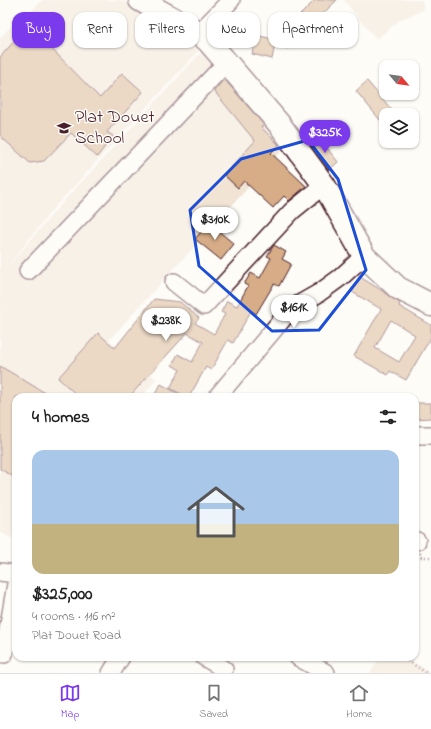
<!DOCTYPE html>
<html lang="en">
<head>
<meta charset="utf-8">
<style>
  body { margin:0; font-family:"Indie Flower",sans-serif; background:#f2f2f2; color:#222; height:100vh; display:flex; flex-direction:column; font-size:15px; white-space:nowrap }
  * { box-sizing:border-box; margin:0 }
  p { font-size:13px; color:#767676 }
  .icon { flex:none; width:22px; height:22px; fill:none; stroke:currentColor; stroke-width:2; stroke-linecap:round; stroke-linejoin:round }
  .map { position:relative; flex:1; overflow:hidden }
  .sheet { position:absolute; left:12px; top:393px; width:407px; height:268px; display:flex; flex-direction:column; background:#fff; border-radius:12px; box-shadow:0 1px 3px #0004 }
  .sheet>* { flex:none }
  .top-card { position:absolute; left:12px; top:12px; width:407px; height:36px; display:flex; gap:8px }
  .needle { width:26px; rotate:119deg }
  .fabs { position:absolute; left:379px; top:60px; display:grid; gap:8px }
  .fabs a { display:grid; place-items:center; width:40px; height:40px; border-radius:8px; background:#fff; box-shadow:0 1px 3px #0004; font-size:20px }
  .price { position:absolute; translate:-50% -34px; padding:0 9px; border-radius:14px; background:#fff; color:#222; font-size:13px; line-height:26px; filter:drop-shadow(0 1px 2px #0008) }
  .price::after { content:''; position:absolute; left:50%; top:24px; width:12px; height:9px; margin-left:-6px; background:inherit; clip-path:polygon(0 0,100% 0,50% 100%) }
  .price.on { background:#7c3aed; color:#fff }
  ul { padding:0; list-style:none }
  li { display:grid; align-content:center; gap:8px; height:212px; padding:0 20px }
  li span { display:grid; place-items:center; height:124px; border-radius:12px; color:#555 }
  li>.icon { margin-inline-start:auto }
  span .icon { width:72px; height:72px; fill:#fffc; stroke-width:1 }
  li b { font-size:17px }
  h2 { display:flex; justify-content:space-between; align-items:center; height:48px; padding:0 20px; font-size:17px }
  .chip { padding:0 14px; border-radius:12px; background:#fff; box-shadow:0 1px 3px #0004; font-size:14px; line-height:36px }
  .chip.on { background:#7c3aed; color:#fff }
  .tabs { display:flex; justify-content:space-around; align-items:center; height:56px; border-top:1px solid #e0e0e0; background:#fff; font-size:11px; color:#767676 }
  .tabs a { display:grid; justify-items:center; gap:2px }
  .tabs .on { color:#7c3aed }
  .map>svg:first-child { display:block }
</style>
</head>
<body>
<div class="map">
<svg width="431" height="673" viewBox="0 0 431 673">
  <rect width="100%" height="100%" fill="#fdfcf7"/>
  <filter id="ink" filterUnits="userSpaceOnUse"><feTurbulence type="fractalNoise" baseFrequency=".025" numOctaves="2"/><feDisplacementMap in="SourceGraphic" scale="8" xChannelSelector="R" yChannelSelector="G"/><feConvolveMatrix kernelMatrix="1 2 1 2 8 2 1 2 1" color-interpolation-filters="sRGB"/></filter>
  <g filter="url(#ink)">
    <path fill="#f1e4d5" d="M42 0H121L203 46 52 210 6 269 61 204 205 48 286 146 109 340 156 379 142 397H16V530L11 538 0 532V38L26 11 31 12Z
      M344 0H422L424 10 401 19 377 39 358 18Z
      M380 657H406L431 673H370Z"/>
    <path fill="#d6ad87" stroke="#4a1f2b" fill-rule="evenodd" d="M315 0H337L287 49 277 38Z
      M256 35 276 40 272 59 252 54Z
      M18 37 29 45 44 41 100 98 122 73 143 92 107 132 113 136 97 157 71 133 44 161 30 163 0 136V57Z
      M224 79 264 125 261 127 279 145 271 153 306 186 289 201 284 196 273 208 244 181 238 188 224 175 255 141 214 91Z
      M367 81 392 110 380 120 356 91Z
      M320 139 338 162 329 170 311 146Z
      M209 223 234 244 221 260 195 239Z
      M274 245 286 252 282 259 291 264 279 286 274 284 256 314 251 311 233 343 228 340 211 370 206 367 189 397H187L170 388 180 370 172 365 178 354 192 362 203 342 187 333 129 397H79L58 378 98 333 115 348 154 299 180 302 199 318 195 323 214 334 225 314 221 312 227 301 237 306 248 286 244 284 251 273 260 278 271 258 267 256Z
      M360 277 381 290 390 297 400 303 399 306 431 325V337L406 380 390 371 388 375 354 356 381 309 352 292ZM391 320 415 335 399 362 375 348Z
      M0 366 52 397H16V478L0 469Z
      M161 384 184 397H153Z
      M415 403H431V418L415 419Z"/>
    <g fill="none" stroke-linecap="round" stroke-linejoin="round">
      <defs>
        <path id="minor" d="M199 33 231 0
          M28 271 226 63
          M174 282 204 306 292 211 324 185
          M217 397 291 309 319 293 341 277 364 256
          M415 435H431
          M415 541H417
          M0 572 16 574
          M4 654 16 584
          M204 657 224 669
          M298 657 326 673
          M111 673 121 657"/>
        <path id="major" d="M140 0 199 33 209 42 280 125 324 185 364 256 398 288 431 305"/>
      </defs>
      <use href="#minor" stroke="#4a1f2b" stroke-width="20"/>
      <use href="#major" stroke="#4a1f2b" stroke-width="25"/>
      <path stroke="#4a1f2b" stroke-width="2.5" stroke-dasharray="1 3" stroke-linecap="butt" d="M420 553 421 557H431
        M401 657 427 673"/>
      <use href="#minor" stroke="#fdfcf7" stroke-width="17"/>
      <use href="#major" stroke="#fdfcf7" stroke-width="22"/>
    </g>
  </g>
  <path d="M0 0H431V673H0ZM308 140 338 179 366 270 319 330 272 331 199 266 190 210 241 159Z" fill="#fdfcf7" fill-opacity=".55" fill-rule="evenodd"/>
  <path fill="none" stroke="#1d4ed8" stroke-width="3" stroke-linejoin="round" d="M308 140 338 179 366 270 319 330 272 331 199 266 190 210 241 159Z"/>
  <defs>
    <symbol id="school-bare" viewBox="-9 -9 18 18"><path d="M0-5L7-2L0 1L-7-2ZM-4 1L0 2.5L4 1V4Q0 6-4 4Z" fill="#4a1f2b" stroke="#fdfcf7" stroke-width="2.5" paint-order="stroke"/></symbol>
  </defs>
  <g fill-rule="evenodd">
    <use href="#school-bare" x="54" y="118" width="20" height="20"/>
  </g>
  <g text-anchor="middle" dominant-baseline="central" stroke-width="3" stroke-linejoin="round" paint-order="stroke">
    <g font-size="18" fill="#4a1f2b" stroke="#fdfcf7" text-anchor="start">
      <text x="75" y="118">Plat Douet<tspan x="75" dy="21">School</tspan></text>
    </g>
  </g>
</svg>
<div class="fabs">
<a><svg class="needle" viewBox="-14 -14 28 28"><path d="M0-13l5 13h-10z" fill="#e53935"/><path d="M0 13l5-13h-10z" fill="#767676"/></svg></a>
<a><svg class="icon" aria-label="layers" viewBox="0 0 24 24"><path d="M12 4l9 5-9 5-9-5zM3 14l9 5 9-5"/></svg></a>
</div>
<b class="price on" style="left:325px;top:154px">$325K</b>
<b class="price" style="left:215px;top:241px">$310K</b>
<b class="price" style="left:294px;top:329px">$161K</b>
<b class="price" style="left:166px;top:342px">$238K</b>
<div class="top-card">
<a class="chip on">Buy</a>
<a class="chip">Rent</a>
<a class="chip">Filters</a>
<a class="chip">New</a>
<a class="chip">Apartment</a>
</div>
<section class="sheet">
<h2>4 homes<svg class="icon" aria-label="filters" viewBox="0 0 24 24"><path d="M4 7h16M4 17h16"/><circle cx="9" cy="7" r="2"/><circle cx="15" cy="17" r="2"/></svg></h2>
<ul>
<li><span style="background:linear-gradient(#a9c7e8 60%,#c2b280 0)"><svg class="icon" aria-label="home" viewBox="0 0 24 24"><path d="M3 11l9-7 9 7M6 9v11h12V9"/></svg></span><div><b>$325,000</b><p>4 rooms · 116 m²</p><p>Plat Douet Road</p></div></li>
</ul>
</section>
</div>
<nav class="tabs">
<a class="on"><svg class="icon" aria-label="map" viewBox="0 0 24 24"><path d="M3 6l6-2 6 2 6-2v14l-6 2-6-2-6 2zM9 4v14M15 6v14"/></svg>Map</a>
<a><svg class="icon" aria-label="saved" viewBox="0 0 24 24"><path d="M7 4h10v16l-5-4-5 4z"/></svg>Saved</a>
<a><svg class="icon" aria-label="home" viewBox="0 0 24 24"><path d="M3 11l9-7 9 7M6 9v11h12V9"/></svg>Home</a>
</nav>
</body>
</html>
